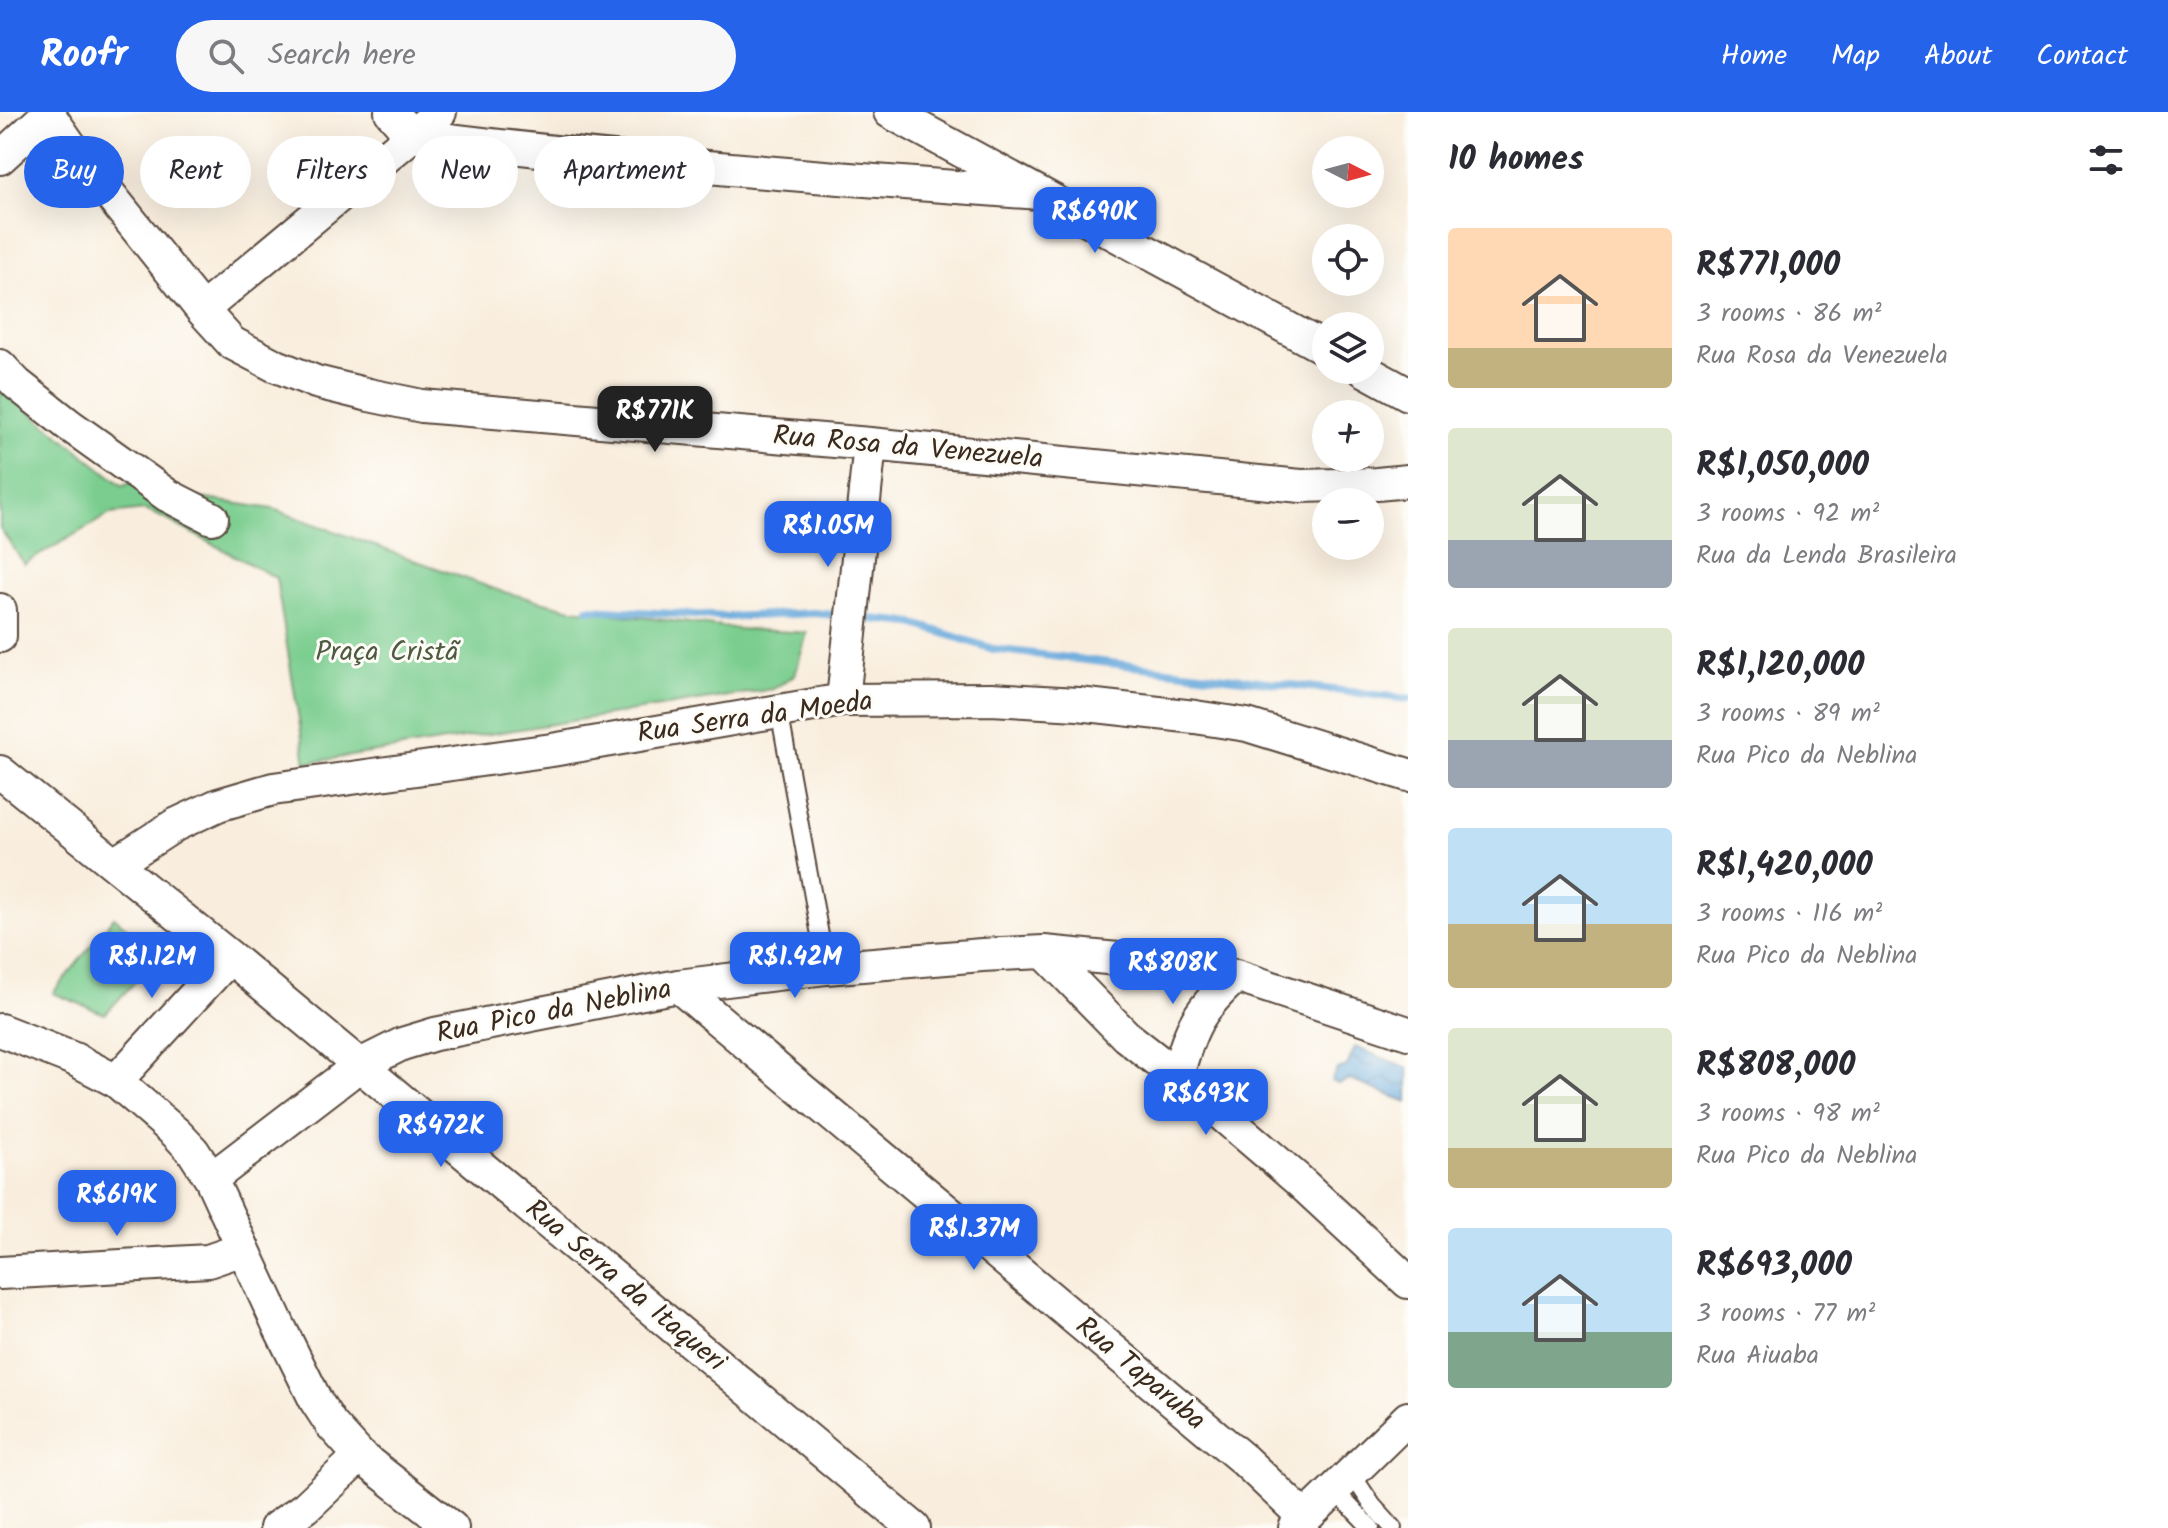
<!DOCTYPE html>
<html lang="en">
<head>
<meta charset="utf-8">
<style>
  body { margin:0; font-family:Kalam,sans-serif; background:#f7f7f7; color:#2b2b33; height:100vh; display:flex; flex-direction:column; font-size:30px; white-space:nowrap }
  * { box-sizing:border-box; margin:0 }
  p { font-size:26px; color:#7c7c81 }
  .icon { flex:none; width:44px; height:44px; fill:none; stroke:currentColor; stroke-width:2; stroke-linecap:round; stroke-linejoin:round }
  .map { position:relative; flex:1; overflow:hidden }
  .drawer { display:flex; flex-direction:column; background:#fff; width:760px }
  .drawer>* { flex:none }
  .guide { position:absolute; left:24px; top:24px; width:760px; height:72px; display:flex; gap:16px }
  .needle { width:52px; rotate:96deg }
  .tools { position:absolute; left:1312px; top:24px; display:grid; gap:16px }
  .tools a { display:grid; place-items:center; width:72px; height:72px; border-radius:50%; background:#fff; box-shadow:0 8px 32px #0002; font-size:40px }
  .price { position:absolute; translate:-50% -68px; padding:0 18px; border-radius:16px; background:#2563eb; color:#fff; font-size:26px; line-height:52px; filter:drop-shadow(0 2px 4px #0008) }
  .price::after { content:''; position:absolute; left:50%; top:48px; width:24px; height:18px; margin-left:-12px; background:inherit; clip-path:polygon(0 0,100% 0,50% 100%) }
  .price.active { background:#222; color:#fff }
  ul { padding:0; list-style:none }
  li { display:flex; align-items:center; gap:24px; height:200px; padding:0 40px }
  li span { display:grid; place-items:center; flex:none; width:224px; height:160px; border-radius:8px; color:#555 }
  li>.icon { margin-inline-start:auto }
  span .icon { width:96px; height:96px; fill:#fffc; stroke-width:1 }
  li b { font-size:34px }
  h2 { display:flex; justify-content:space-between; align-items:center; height:96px; padding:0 40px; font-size:34px }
  .pill { padding:0 28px; border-radius:36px; background:#fff; box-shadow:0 8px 32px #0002; font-size:28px; line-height:72px }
  .pill.active { background:#2563eb; color:#fff }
  header { display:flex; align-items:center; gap:48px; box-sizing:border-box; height:112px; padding:0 40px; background:#2563eb; color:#fff }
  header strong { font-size:38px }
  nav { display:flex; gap:44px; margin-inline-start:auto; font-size:28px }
  .search { width:560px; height:72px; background:#f7f7f7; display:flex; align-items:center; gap:20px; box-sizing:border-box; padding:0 28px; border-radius:44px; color:#7c7c81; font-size:30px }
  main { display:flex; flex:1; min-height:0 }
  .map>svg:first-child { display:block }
</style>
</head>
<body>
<header>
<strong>Roofr</strong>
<div class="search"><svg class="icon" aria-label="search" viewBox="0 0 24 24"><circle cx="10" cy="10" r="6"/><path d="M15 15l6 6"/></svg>Search here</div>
<nav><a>Home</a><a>Map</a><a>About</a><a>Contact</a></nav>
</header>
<main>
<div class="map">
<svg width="1408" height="1416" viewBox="0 0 1408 1416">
  <defs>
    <pattern id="water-waves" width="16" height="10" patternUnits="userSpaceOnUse" patternTransform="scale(2)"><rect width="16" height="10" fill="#67a9db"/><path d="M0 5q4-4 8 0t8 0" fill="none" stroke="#568ab1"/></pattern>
  </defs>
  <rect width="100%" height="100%" fill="#fdfcf7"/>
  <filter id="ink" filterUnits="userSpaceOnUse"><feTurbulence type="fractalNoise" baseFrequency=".0125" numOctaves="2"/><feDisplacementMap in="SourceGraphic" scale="16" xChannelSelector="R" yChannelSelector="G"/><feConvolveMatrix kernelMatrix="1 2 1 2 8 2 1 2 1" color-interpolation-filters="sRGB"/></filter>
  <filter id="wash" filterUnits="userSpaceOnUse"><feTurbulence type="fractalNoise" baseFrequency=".006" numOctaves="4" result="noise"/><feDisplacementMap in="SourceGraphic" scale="32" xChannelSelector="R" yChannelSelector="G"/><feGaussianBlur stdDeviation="1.8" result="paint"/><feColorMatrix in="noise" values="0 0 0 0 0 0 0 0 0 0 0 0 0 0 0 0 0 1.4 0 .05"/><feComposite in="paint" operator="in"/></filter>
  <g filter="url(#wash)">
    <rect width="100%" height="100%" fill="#f9eede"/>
    <path fill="#7acd8f" stroke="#5a7c56" stroke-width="2" d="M0 267 34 303 123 374 135 369 193 385 273 397 500 479 572 497 740 517 807 521 795 563 773 577 306 651 276 466 168 408 145 398 110 402 24 452 0 416Z
      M114 805 160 843 105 902 53 881Z"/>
    <path fill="url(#water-waves)" stroke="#516a7c" stroke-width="2" d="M1355 935 1408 956V990L1350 968 1338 972 1331 969 1337 957 1347 954Z"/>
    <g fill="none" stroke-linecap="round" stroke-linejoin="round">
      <path stroke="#67a9db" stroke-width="8" d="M588 497 727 505 814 501 846 504
        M860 506 912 511 993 537 1408 587"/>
    </g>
  </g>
  <g filter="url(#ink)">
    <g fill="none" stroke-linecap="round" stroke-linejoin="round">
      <defs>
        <path id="lane" d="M779 598 826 856
          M1351 1361 1373 1394 1393 1416
          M1334 1378 1371 1416"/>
        <path id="street" d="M47 0 70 33 202 198 232 231 274 253 316 270 369 283 422 294 870 332 1301 374 1377 372 1408 369
          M391 0 411 23C620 50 829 66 1039 81
          M890 0 1326 237
          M0 46 48 2
          M202 198 440 0
          M0 254 17 272 69 313 167 383 212 406
          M1364 258 1408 282
          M0 498V524
          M843 588 870 332
          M0 660 230 845 914 1416
          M115 752 175 713 218 693 273 677 552 638 843 588 991 587 1078 592 1195 605 1247 613 1408 663
          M1044 840 1126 924 1177 964 1297 1067 1408 1170
          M678 874 1244 1348 1305 1406
          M0 918 74 947 116 969 176 1021 193 1039 211 1067 279 1214 316 1289 331 1312 360 1344 452 1416
          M1177 964C1190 916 1198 898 1236 864
          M116 969 230 845
          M211 1067 360 953 402 932 435 922 678 874 826 856 982 843 1044 840 1160 851 1236 864 1408 921
          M0 1161 208 1149 243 1137
          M276 1416 306 1395 360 1344
          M1295 1416 1408 1306"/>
      </defs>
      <use href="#lane" stroke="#58473b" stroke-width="20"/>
      <use href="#street" stroke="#58473b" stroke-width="36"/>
      <use href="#lane" stroke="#fff" stroke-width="16"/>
      <use href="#street" stroke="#fff" stroke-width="32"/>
    </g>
  </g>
  <g text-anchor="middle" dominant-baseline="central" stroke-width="6" stroke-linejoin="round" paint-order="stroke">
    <g font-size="28" fill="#3b2a1e" stroke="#fdfcf7">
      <text transform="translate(908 336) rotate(5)">Rua Rosa da Venezuela</text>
      <text transform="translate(755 606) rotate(-8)">Rua Serra da Moeda</text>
      <text transform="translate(554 900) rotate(-11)">Rua Pico da Neblina</text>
      <text transform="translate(625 1174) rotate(40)">Rua Serra da Itaqueri</text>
      <text transform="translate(1140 1262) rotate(40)">Rua Taparuba</text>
    </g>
    <g font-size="28" fill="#4e5b40" stroke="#fdfcf7">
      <text x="387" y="540">Praça Cristã</text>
    </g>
  </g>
</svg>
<div class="tools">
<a><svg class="needle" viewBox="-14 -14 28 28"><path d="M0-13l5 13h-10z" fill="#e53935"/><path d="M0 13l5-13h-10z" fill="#7c7c81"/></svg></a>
<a><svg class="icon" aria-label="locate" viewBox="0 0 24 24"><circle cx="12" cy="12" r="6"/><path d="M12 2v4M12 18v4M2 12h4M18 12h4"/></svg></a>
<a><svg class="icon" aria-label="layers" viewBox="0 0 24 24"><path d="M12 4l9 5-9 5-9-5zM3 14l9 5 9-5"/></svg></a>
<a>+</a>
<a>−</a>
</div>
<b class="price" style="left:1095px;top:143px">R$690K</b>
<b class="price active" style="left:655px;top:342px">R$771K</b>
<b class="price" style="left:828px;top:457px">R$1.05M</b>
<b class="price" style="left:152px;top:888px">R$1.12M</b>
<b class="price" style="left:795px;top:888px">R$1.42M</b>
<b class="price" style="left:1173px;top:894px">R$808K</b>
<b class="price" style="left:1206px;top:1025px">R$693K</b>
<b class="price" style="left:441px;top:1057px">R$472K</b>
<b class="price" style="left:117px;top:1126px">R$619K</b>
<b class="price" style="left:974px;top:1160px">R$1.37M</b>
<div class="guide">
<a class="pill active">Buy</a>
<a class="pill">Rent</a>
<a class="pill">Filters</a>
<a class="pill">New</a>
<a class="pill">Apartment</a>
</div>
</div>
<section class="drawer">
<h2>10 homes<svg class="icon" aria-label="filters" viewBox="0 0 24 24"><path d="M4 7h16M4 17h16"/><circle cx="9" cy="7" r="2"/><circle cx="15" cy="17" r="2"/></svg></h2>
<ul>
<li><span style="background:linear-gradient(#ffd9b3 75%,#c2b280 0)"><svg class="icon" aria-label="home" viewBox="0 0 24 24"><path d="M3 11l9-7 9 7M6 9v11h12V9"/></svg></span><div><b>R$771,000</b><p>3 rooms · 86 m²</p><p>Rua Rosa da Venezuela</p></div></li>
<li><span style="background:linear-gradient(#dfe7d0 70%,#9aa5b1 0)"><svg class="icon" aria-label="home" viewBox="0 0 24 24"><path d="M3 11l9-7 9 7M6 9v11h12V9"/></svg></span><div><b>R$1,050,000</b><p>3 rooms · 92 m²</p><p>Rua da Lenda Brasileira</p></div></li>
<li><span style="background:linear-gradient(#dfe7d0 70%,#9aa5b1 0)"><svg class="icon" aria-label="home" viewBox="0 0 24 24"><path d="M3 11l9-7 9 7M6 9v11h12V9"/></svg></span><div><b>R$1,120,000</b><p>3 rooms · 89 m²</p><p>Rua Pico da Neblina</p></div></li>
<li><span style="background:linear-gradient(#bfe0f5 60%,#c2b280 0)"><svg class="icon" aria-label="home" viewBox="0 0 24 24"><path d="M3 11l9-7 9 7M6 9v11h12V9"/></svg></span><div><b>R$1,420,000</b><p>3 rooms · 116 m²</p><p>Rua Pico da Neblina</p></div></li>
<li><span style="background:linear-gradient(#dfe7d0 75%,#c2b280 0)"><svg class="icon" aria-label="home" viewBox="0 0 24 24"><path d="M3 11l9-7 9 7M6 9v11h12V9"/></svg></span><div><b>R$808,000</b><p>3 rooms · 98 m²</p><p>Rua Pico da Neblina</p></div></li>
<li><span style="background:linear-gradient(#bfe0f5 65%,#7fa58c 0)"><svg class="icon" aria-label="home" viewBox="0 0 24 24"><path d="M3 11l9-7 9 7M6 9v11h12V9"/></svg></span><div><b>R$693,000</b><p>3 rooms · 77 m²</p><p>Rua Aiuaba</p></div></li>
</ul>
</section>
</main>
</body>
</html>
